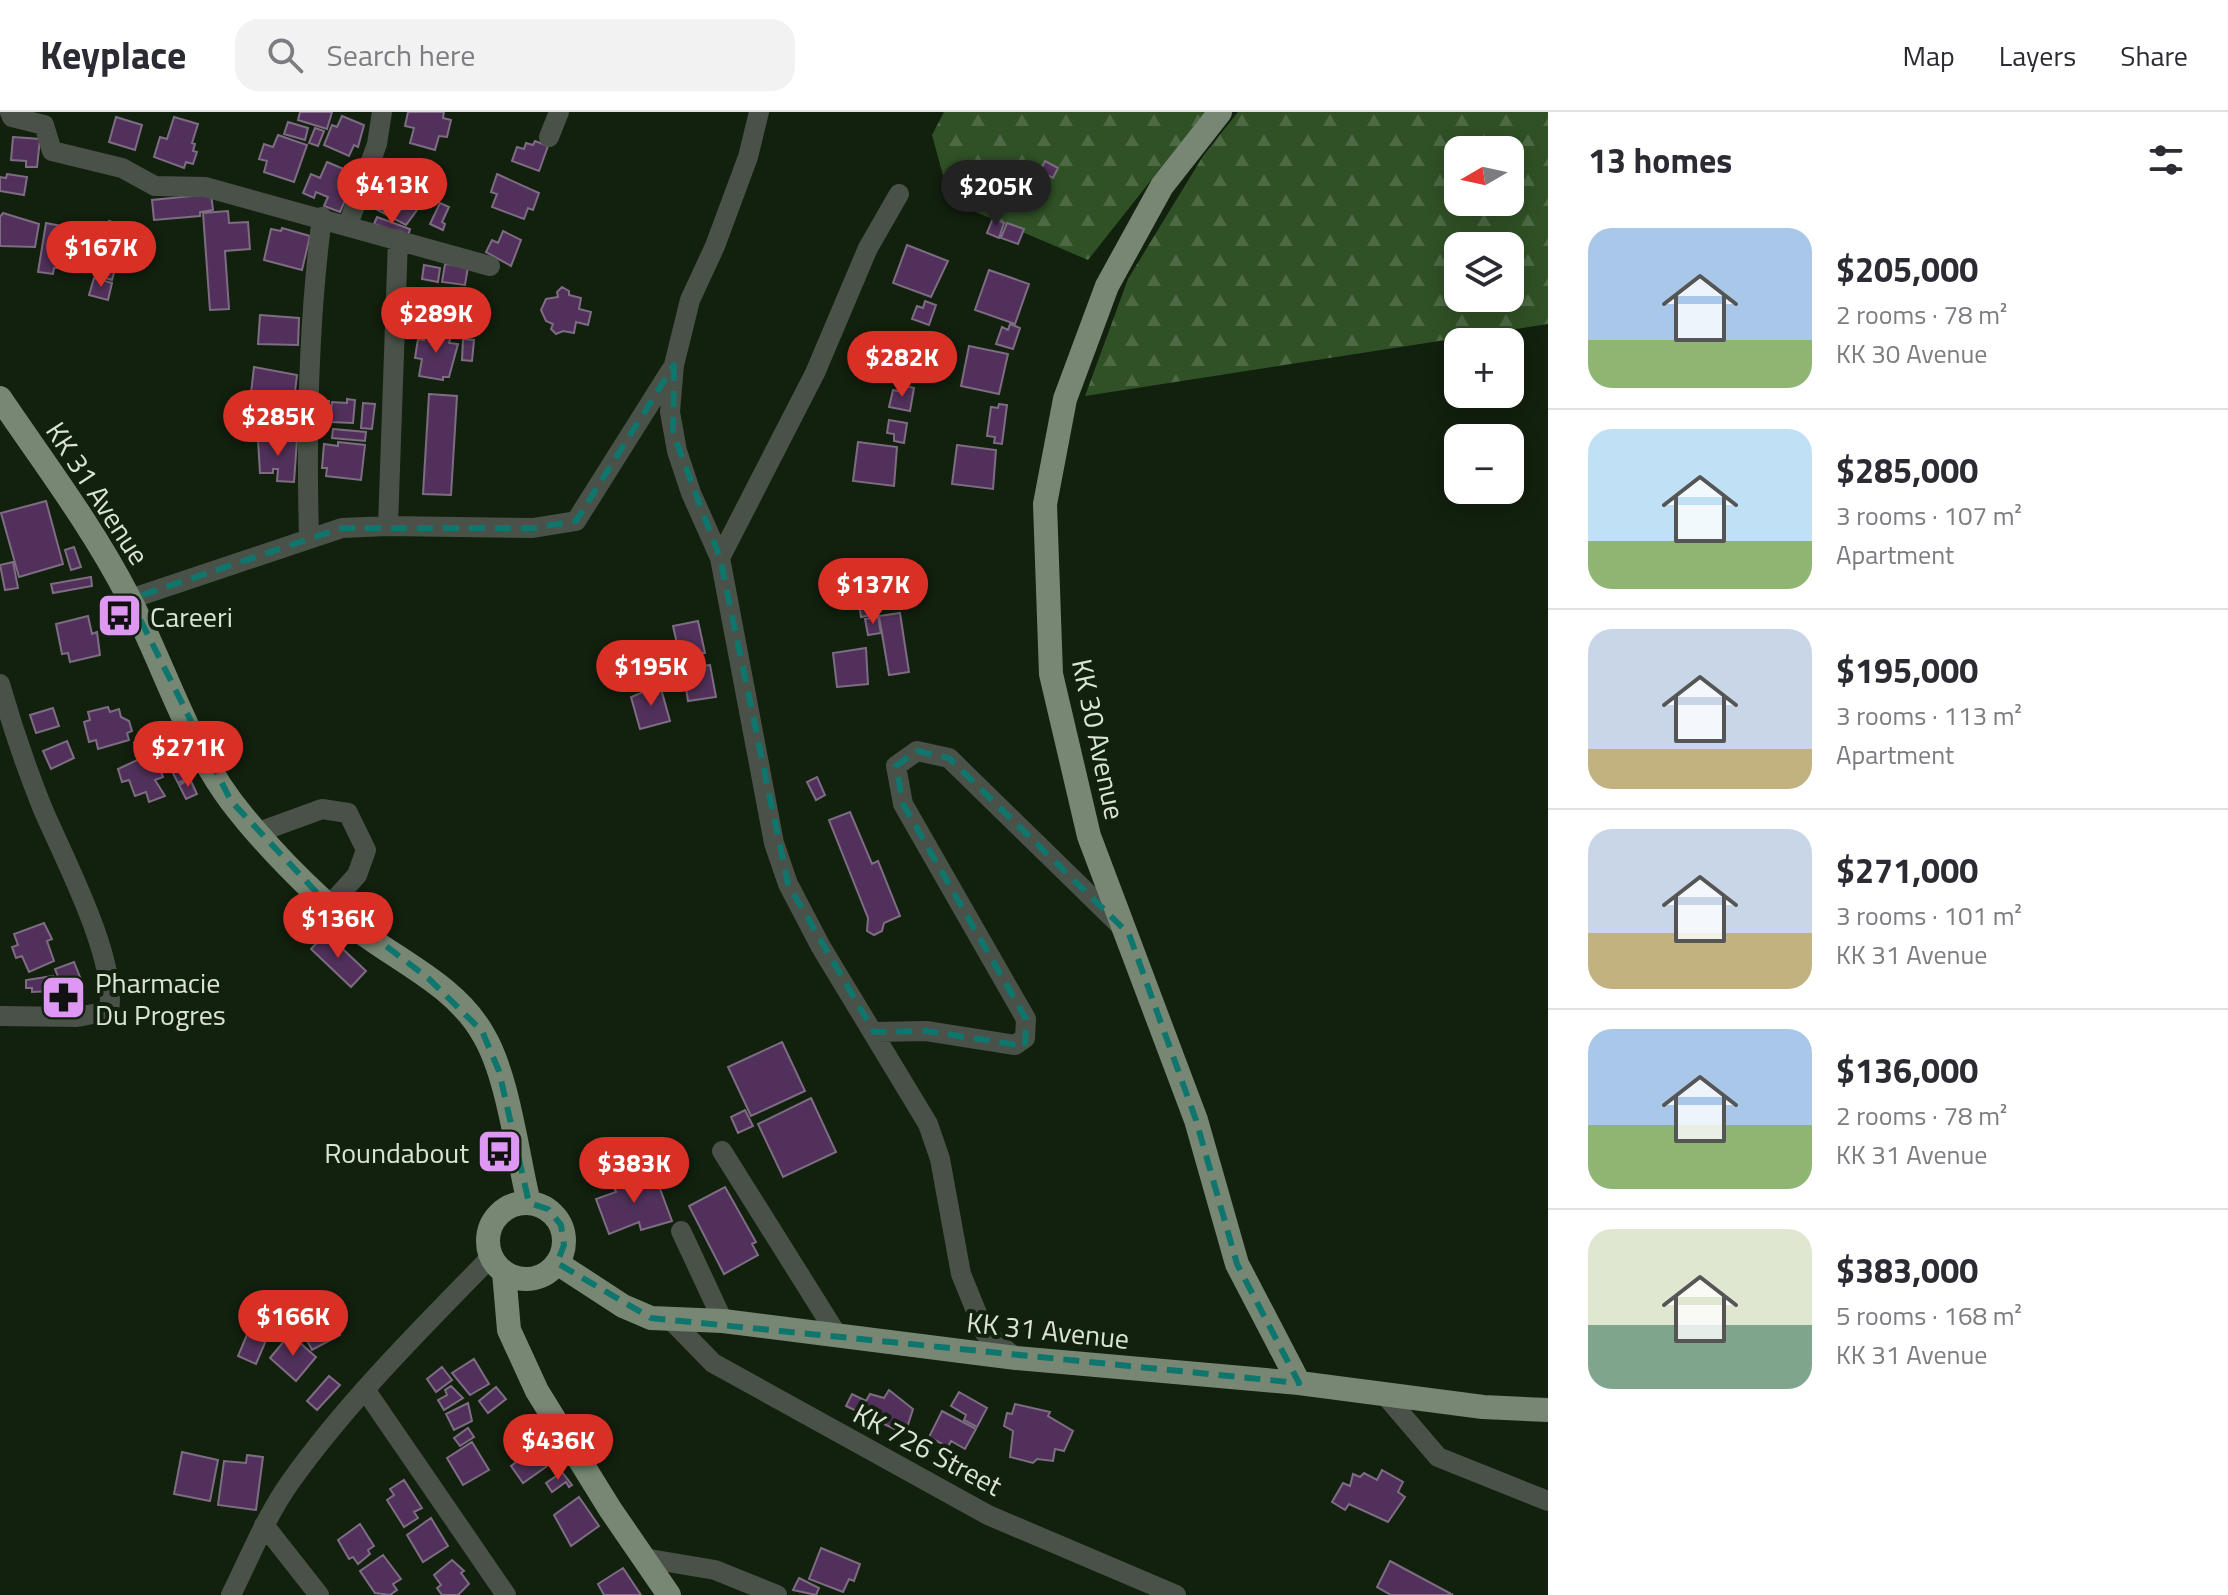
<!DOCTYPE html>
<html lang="en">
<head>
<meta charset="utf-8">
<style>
  body { margin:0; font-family:"Titillium Web",sans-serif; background:#f2f2f3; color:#2b2b33; height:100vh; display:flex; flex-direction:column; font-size:30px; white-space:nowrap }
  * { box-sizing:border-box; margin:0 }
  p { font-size:26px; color:#7c7c81 }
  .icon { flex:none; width:44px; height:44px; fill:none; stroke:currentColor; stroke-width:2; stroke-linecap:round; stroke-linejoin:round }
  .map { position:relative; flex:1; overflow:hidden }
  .panel { display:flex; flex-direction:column; background:#fff; width:680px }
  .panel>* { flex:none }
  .needle { width:52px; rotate:261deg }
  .controls { position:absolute; left:1444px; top:24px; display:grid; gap:16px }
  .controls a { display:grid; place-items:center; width:80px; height:80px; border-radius:16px; background:#fff; box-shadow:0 4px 20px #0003; font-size:40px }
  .price { position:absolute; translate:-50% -68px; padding:0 18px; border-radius:28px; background:#d93025; color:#fff; font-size:26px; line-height:52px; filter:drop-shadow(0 2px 4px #0008) }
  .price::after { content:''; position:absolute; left:50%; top:48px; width:24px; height:18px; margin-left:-12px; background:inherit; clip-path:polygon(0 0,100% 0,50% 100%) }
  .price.selected { background:#222; color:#fff }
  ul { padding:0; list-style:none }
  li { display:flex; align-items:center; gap:24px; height:200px; padding:0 40px }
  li+li { border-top:2px solid #e1e1e2 }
  li span { display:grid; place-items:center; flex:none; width:224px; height:160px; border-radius:24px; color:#555 }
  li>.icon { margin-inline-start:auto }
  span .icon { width:96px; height:96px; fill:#fffc; stroke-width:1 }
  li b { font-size:34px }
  h2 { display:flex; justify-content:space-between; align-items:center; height:96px; padding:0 40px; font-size:34px }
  header { display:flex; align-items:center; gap:48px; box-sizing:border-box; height:112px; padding:0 40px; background:#fff; border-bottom:2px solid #e1e1e2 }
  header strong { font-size:38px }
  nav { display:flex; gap:44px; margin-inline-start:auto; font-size:28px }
  .search { width:560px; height:72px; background:#f2f2f3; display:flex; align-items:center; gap:20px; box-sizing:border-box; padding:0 28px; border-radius:24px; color:#7c7c81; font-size:30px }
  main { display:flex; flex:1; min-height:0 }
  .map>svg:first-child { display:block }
</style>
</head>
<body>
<header>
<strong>Keyplace</strong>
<div class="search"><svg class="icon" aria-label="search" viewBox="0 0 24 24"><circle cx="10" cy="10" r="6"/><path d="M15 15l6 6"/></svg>Search here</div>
<nav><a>Map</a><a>Layers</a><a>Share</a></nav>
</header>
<main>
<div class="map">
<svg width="1548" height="1483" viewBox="0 0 1548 1483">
  <defs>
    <pattern id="forest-firs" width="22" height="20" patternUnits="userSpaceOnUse" patternTransform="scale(2)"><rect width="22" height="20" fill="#305126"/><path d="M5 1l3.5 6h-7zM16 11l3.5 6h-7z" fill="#4d6a45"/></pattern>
  </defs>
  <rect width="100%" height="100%" fill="#12200e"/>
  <path fill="url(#forest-firs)" fill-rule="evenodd" d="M944 0H1205L1088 148 950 89 932 23Z
    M1238 0H1548V212L1085 284 1128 167 1203 44ZM1458 38H1510V90H1458ZM1458 134H1510V186H1458Z"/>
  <path fill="#51315b" stroke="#7d6c82" stroke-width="2" d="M300 0H332L327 17 298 8Z
    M408 0H444L443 6 451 8 447 25 439 24 435 38 410 31 414 16 405 14Z
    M342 4 364 13 358 35 354 33 349 44 324 33 332 13 337 15Z
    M116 5 142 13 135 38 109 30Z
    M174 5 198 12 192 31 195 32 193 39 197 40 193 52 186 50 184 56 154 45 160 25 167 27Z
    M288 10 308 16 305 28 284 22Z
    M315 16 324 19 318 34 309 31Z
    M278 23 307 33 294 70 264 60 267 49 259 47 264 32 273 35Z
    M13 25 40 27 37 55H26V49L11 48Z
    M535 29 548 34 539 59 512 49 517 35 524 37 526 31 533 33Z
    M1045 49 1058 56 1053 66 1040 59Z
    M327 50 351 60 342 82 347 84 340 100 324 94 328 85 316 80 314 86 303 81 311 62 320 66Z
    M7 62 27 65 24 83 0 79V65L6 66Z
    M399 62 419 71 415 79 395 70Z
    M497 62 539 81 533 98 528 96 524 107 492 95 497 82 491 80Z
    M383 67 419 88 414 97 417 98 406 113 374 96 379 88 373 85Z
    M211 82 213 98 200 100V104L154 108 152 88Z
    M440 91 449 95 442 110 445 112 443 118 430 112Z
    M228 99 229 111 248 110 250 137 225 139 229 197 210 198 203 101Z
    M3 101 39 112 35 135 0 134V105Z
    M377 105 410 117 408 124 374 112Z
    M993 106 1004 111 999 126 987 121Z
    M109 109 127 114 112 168 94 163Z
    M46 111 67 115 60 156H54L53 162 38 160Z
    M1007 111 1024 117 1018 132 1001 126Z
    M282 116 310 124 302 158 264 148 271 117 281 119Z
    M503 119 521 128 511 154 486 140 492 128 498 131Z
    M907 133 948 149 931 185 893 171Z
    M445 152 468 155 465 173 442 170Z
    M424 153 440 156 438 170 422 167Z
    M989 158 1029 172 1015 212 975 198Z
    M94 166 112 171 108 188 89 183Z
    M562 175 569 179V183L581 186 579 197 591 200 588 213 576 210 574 221 563 219 556 222 551 217 553 212 546 209 541 198 546 187 558 185 557 180Z
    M925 189 936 193 929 213 912 207 917 194 923 196Z
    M260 203 299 206 298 233 258 232Z
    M1010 212 1020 216 1013 237 996 232 1002 215 1008 218Z
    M425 219 451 224 449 231 458 232 449 265H443V268L419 264 422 247 415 246 418 227 424 228Z
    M879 220 918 228 908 268 871 260Z
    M463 227 474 228 472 249 462 248Z
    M969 234 1008 242 999 282 961 274Z
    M254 255 297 263 293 296H265V291L250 290Z
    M903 273 914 276 910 299 889 295 893 278 902 280Z
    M429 282 457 284 451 383 423 382Z
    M347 287 355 288 353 311 330 310 332 290 347 291Z
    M312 288 329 289 328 309 312 308Z
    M363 291 375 292 372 317 361 316Z
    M999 292 1007 293 1002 332 994 331 995 325 987 324 991 295 998 296Z
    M889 308 907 311 904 331 894 329V322L887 321Z
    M259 316 281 317V324L258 326Z
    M333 317 366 320 365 329 332 326Z
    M283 327 297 328 294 370 277 369 278 357H273V361H260L258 328 283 330Z
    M338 330 365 333 361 368 326 364 327 356H322L324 332 338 334Z
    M858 330 897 335 894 374 853 369Z
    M957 333 996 338 993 377 952 372Z
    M46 389 63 452 19 465 1 401Z
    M74 435 81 455 71 458 65 438Z
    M13 450 18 476 5 478 0 453Z
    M91 465 92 474 53 481 51 472Z
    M874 489 877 502 861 505 859 492Z
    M900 501 909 560 889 563 879 504Z
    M88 504 92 522 97 520 100 543 70 550 68 541 62 542 56 512Z
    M878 505 881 521 868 523 865 507Z
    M698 509 705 541 680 545 673 514Z
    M866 536 868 572 837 575 833 541Z
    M710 553 716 585 688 589 683 557Z
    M660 573 670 609 640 617 631 585Z
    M108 595 110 600 119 597 121 605 129 609 132 619 127 621 129 628 98 637 96 628 89 630 84 610 90 608 88 600Z
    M53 596 59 614 36 621 30 603Z
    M147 627 150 639 138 643 134 631Z
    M67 629 74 646 51 657 43 639Z
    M172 634 188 666 178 671 162 640Z
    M148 643 152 653 158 651 163 665 155 668 165 684 149 690 146 680 135 684 129 668 122 670 118 657Z
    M817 665 825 683 816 688 807 670Z
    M190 667 197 682 186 687 179 673Z
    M850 700 872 752 878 749 900 804 884 811 882 819 874 823 867 819 868 806 829 708Z
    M44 811 52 827 47 829 54 849 29 860 22 844 16 846 12 835 18 833 14 822Z
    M326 821 366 859 351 875 311 837Z
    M74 850 82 870 63 878 55 857Z
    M53 864V879L32 880V876H26V868Z
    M782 930 805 979 751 1004 728 955Z
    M811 986 836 1040 783 1065 758 1012Z
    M745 998 753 1014 738 1021 731 1005Z
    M641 1063 643 1071 656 1066 672 1109 641 1118 639 1110 609 1122 596 1087 616 1080 613 1073Z
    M725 1075 756 1130 752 1132 758 1143 724 1162 689 1094Z
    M331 1206 340 1223 312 1238 303 1221Z
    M249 1218 267 1226 256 1252 238 1244Z
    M290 1222 316 1245 296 1269 270 1246Z
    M474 1247 489 1272 470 1283 452 1261Z
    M442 1255 452 1268 436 1280 427 1267Z
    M329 1264 340 1273 317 1298 307 1289Z
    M451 1274 463 1286 444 1298 438 1288 447 1283 445 1278Z
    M496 1275 506 1287 488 1301 479 1289Z
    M889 1278 913 1297 905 1322 846 1294 852 1282 866 1289 870 1282 884 1286Z
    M959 1280 987 1296 977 1315 964 1308 966 1303 951 1294Z
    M468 1291 472 1309 454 1318 446 1302Z
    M1015 1292 1050 1300 1048 1304 1073 1319 1064 1339 1055 1337 1053 1349 1037 1347 1033 1351 1010 1345 1013 1319 1004 1314 1007 1301 1012 1302Z
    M942 1299 976 1317 965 1337 951 1329 948 1335 929 1325Z
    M468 1316 474 1325 460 1334 454 1326Z
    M531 1326 550 1352 523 1371 511 1354 516 1350 510 1342Z
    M472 1330 489 1358 463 1373 447 1346Z
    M182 1340 218 1348 210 1389 174 1382Z
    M247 1343 263 1345 256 1398 218 1393 224 1349 246 1351Z
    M1382 1358 1403 1370 1398 1380 1405 1385 1388 1410 1349 1392 1345 1398 1332 1390 1343 1371 1350 1374 1353 1362 1360 1365 1364 1361 1377 1368Z
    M562 1360 572 1373 569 1375 566 1370 552 1380 546 1371Z
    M404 1368 422 1396 414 1400 418 1406 404 1415 387 1388 394 1383 390 1377Z
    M579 1385 599 1414 571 1434 554 1403Z
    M431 1406 448 1434 423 1450 407 1423Z
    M360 1412 374 1434 368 1438 370 1442 358 1452 353 1445 349 1447 338 1428Z
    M821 1436 860 1452 854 1469 849 1467 843 1480 809 1467Z
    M383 1443 401 1467 393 1472 397 1478 390 1483 375 1481 360 1459Z
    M452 1448 464 1459 461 1461 469 1472 458 1483H442L437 1476 441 1473 434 1463Z
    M1390 1449 1453 1483H1391L1377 1475Z
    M623 1456 641 1483H604L598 1472Z
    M799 1466 819 1476 816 1483 793 1478Z"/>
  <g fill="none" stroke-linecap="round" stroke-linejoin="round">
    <path stroke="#4a5148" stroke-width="20" d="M10 0 12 5 44 13 52 39 122 56 155 74 205 75 490 154
      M759 0 748 45 715 134 690 188 674 253 670 300 677 339 691 381 720 446 774 731 788 772 821 835 928 1012 940 1047 961 1162 985 1221 1016 1246
      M549 25 559 0
      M348 113 377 32 382 0
      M388 414 533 416 576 409 671 258
      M309 426C306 317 308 213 322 105
      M720 446 815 261 868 136 899 82
      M130 487 342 416 388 414 398 127
      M0 572C12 614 26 655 42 695 63 745 118 847 109 899L77 905 0 904
      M259 720 322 697 348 701 366 738 357 763 330 793
      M874 920 926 919 1015 933 1025 926 1026 907 903 692 896 654 917 639 949 646 1123 816
      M722 1039 836 1221
      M681 1119 723 1209
      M672 1209 713 1251 988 1403 1176 1483
      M366 1279 506 1483
      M1385 1283 1438 1345 1548 1389
      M264 1413 319 1483
      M644 1446 715 1458 777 1483
      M231 1483C250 1445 266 1404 291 1369 349 1288 422 1216 491 1145"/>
    <path stroke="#788773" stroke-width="24" d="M1220 0 1162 74 1107 174 1065 287 1045 392 1051 562 1089 724 1196 1008 1237 1152 1299 1271
      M0 286C44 351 92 414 128 484 163 550 186 629 231 689 262 730 309 778 349 811 393 847 454 871 483 922 508 963 517 1042 529 1091
      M488 1129a38 38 0 1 1 76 0a38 38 0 1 1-76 0Z
      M557 1151 623 1194 651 1206 723 1209 1016 1246 1299 1271 1483 1295 1548 1298
      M504 1160 509 1218 537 1279 610 1397 669 1483"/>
  </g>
  <path fill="none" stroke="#0f766e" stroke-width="6" stroke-dasharray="16 10" stroke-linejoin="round" d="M674 253 673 321 720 446 788 772 874 920 926 919 1025 934 1026 907 903 692 896 654 917 639 949 646 1129 822 1196 1008 1237 1152 1299 1271 651 1206 557 1151 564 1133 561 1113 548 1097 529 1091 499 959 482 919 428 866 320 784 231 689 130 487 342 416H533L576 409Z"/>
  <defs>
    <symbol id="bus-square" viewBox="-11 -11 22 22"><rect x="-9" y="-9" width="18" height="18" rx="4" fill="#de98f3" stroke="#12200e"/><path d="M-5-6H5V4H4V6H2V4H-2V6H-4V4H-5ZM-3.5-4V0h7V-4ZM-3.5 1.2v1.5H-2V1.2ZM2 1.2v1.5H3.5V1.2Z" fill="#111"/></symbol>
    <symbol id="pharmacy-square" viewBox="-11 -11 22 22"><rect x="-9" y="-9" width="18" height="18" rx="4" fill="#de98f3" stroke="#12200e"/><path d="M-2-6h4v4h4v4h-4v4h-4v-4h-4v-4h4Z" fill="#111"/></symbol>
  </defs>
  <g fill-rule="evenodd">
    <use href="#bus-square" x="94" y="478" width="51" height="51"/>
    <use href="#pharmacy-square" x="38" y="860" width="51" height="51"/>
    <use href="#bus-square" x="474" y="1014" width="51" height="51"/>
  </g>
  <g text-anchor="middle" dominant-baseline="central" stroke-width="8" stroke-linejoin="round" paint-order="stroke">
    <g font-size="28" fill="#d9e3d6" stroke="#12200e">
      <text transform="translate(98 381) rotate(57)">KK 31 Avenue</text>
      <text transform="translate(1099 627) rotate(78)">KK 30 Avenue</text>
      <text transform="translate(1048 1218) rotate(6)">KK 31 Avenue</text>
      <text transform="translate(928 1337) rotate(28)">KK 726 Street</text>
    </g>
    <g font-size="28" fill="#d9e3d6" stroke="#12200e" text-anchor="start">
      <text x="150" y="504">Careeri</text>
      <text x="95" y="870">Pharmacie<tspan x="95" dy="32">Du Progres</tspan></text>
      <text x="469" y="1040" text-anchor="end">Roundabout</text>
    </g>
  </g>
</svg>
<div class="controls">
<a><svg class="needle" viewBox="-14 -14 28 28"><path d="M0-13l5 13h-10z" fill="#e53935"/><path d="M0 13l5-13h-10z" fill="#7c7c81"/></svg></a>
<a><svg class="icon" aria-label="layers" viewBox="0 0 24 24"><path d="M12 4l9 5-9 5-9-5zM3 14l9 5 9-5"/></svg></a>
<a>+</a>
<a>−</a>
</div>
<b class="price" style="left:392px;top:114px">$413K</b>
<b class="price selected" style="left:996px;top:116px">$205K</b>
<b class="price" style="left:101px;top:177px">$167K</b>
<b class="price" style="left:436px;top:243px">$289K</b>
<b class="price" style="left:902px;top:287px">$282K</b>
<b class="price" style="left:278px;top:346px">$285K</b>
<b class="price" style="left:873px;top:514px">$137K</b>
<b class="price" style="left:651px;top:596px">$195K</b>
<b class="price" style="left:188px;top:677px">$271K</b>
<b class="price" style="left:338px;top:848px">$136K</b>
<b class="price" style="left:634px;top:1093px">$383K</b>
<b class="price" style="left:293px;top:1246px">$166K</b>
<b class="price" style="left:558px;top:1370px">$436K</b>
</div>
<section class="panel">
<h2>13 homes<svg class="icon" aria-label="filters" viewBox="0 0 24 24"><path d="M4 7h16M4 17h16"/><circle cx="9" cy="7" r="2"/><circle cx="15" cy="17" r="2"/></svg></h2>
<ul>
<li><span style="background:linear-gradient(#a9c7e8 70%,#8fb573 0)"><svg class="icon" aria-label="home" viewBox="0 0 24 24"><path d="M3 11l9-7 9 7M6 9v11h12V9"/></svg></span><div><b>$205,000</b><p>2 rooms · 78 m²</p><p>KK 30 Avenue</p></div></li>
<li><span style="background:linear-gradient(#bfe0f5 70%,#8fb573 0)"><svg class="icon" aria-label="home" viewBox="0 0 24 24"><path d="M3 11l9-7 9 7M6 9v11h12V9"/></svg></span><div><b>$285,000</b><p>3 rooms · 107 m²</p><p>Apartment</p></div></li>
<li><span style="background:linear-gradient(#c9d6e8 75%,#c2b280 0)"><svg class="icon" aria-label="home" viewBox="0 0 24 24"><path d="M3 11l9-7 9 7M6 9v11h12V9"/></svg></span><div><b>$195,000</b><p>3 rooms · 113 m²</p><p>Apartment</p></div></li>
<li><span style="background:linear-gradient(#c9d6e8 65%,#c2b280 0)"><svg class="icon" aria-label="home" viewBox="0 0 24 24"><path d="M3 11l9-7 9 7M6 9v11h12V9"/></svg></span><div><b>$271,000</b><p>3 rooms · 101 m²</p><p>KK 31 Avenue</p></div></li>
<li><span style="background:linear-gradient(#a9c7e8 60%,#8fb573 0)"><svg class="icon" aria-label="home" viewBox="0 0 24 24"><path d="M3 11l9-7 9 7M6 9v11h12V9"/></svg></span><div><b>$136,000</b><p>2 rooms · 78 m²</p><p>KK 31 Avenue</p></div></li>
<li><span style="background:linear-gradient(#dfe7d0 60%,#7fa58c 0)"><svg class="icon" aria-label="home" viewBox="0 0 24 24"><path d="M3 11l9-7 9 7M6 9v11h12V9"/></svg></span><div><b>$383,000</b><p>5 rooms · 168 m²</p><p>KK 31 Avenue</p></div></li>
</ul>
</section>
</main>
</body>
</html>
